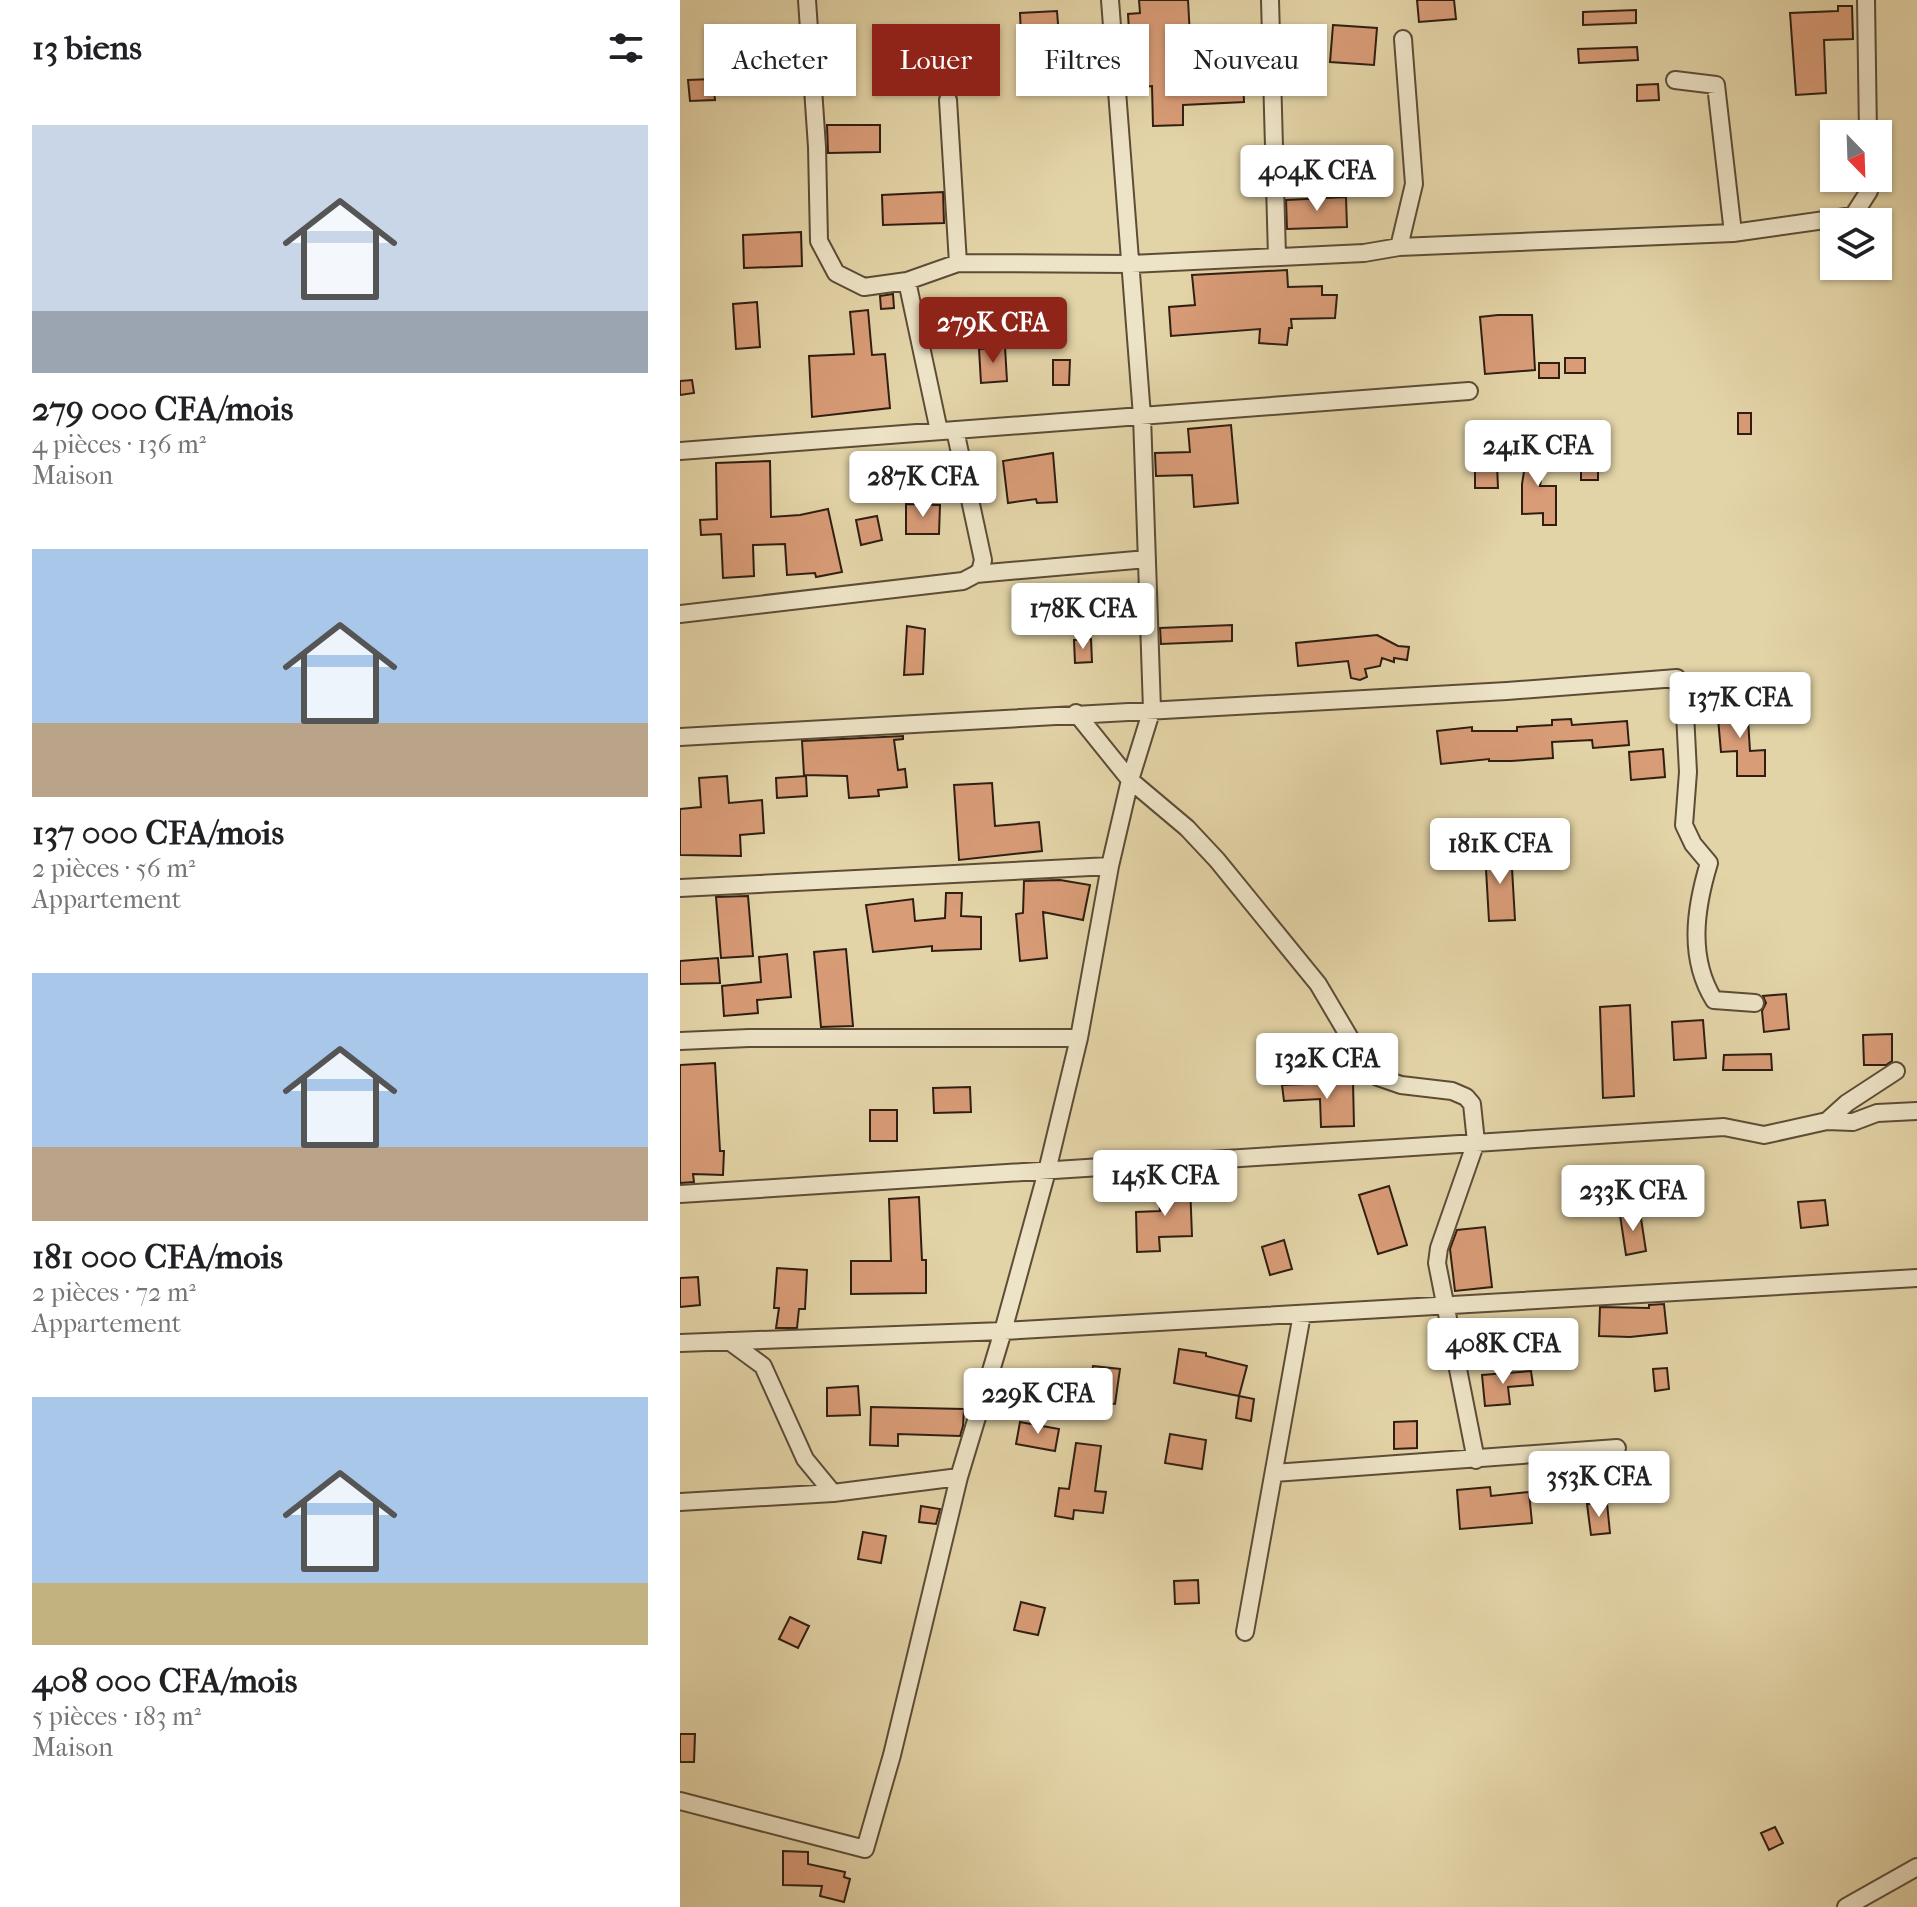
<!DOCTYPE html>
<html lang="fr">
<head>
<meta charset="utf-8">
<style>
  body { margin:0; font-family:"IM FELL French Canon",serif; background:#f2f2f2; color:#202124; height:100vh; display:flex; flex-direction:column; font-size:30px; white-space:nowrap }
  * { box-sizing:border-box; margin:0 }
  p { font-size:26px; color:#757577 }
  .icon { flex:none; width:44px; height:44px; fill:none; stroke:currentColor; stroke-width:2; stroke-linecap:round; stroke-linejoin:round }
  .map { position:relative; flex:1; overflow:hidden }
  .details { display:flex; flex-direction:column; background:#fff; width:680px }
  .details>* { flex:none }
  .guide { position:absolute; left:24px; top:24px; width:760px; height:72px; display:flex; gap:16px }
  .needle { width:52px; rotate:157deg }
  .fabs { position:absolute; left:1140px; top:120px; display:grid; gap:16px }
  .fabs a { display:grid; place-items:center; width:72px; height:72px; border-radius:0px; background:#fff; box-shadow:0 2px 6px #0004; font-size:40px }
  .price { position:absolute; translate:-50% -68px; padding:0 18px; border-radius:8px; background:#fff; color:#222; font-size:26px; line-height:52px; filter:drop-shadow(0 2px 4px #0008) }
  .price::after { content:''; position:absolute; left:50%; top:48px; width:24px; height:18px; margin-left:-12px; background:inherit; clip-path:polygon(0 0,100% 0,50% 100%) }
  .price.on { background:#8f2418; color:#fff }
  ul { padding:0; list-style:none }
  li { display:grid; align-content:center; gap:16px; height:424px; padding:0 32px }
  li span { display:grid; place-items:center; height:248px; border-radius:0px; color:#555 }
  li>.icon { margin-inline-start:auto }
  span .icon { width:144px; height:144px; fill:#fffc; stroke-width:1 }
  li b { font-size:34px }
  h2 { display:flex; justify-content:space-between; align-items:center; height:96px; padding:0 32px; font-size:34px }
  .pill { padding:0 28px; border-radius:0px; background:#fff; box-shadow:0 2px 6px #0004; font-size:28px; line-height:72px }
  .pill.on { background:#8f2418; color:#fff }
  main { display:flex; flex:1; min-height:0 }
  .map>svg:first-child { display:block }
</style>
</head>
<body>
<main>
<section class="details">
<h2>13 biens<svg class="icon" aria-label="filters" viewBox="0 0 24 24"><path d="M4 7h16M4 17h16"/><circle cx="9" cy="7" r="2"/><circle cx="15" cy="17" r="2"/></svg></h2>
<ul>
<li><span style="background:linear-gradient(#c9d6e8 75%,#9aa5b1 0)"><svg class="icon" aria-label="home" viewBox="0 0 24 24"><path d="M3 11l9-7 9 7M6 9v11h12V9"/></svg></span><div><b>279 000 CFA/mois</b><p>4 pièces · 136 m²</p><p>Maison</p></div></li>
<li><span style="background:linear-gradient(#a9c7e8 70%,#b9a48a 0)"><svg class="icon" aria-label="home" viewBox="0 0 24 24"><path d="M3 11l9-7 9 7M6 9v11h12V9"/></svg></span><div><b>137 000 CFA/mois</b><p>2 pièces · 56 m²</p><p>Appartement</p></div></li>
<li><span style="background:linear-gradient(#a9c7e8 70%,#b9a48a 0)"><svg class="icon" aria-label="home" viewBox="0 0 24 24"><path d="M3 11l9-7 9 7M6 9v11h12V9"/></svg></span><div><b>181 000 CFA/mois</b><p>2 pièces · 72 m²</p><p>Appartement</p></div></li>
<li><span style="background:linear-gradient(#a9c7e8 75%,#c2b280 0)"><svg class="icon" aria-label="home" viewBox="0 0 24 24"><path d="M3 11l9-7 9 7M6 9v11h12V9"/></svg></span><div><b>408 000 CFA/mois</b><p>5 pièces · 183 m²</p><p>Maison</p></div></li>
</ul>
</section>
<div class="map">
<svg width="1237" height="1907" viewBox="0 0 1237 1907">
  <rect width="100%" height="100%" fill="#e3d4a7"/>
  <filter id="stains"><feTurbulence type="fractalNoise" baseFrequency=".0025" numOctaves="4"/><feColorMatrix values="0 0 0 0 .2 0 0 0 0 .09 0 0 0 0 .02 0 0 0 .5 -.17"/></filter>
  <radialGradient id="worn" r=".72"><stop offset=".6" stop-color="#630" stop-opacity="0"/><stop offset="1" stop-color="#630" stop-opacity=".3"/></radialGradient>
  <path fill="#d89c77" stroke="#301e12" stroke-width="2" d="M459 0H508L510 36 535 34 537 80 563 79 564 102 503 105V125L473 126 472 86 463 87 459 31 449 32 448 14 460 13Z
    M737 0H774L776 19 739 22Z
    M1158 6H1172L1173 39 1144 40 1146 93 1116 95 1110 13 1158 11Z
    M956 10V23L903 25V12Z
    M377 11 379 37H372V85L343 86 340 13Z
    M653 25 697 28 694 65 650 62Z
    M957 47 958 60 899 63 898 49Z
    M33 79 35 100 10 101 8 80Z
    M978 84 979 100 957 101V85Z
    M147 125H200V152L148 153Z
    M263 192 264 223 203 225 202 195Z
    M666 197 667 227 607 229 606 200Z
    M121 232 122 266 64 268 63 235Z
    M607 270 608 287 642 286V295H657L655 318 611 319 612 328H609L607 345 579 343 580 329 491 336 489 307 515 305 512 275Z
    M213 294 214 308 201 309 200 296Z
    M77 302 80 347 56 349 53 304Z
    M188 310 192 355 205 354 210 408 132 417 129 356 174 354 170 312Z
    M818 315H852L855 370 805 374 800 317Z
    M371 321 372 344 336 345 335 322Z
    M310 327 311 345 273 347 272 328Z
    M325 347 327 381 301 383 299 349Z
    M885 358H905V373H885Z
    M373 360H390L389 385H373Z
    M859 363H879V378H859Z
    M12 380 14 393 0 395V381Z
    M1058 413H1071V434H1058Z
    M551 425 558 503 514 507 512 475 476 476 475 453 510 452 508 429Z
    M848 446 866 449 860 486H876V525H863V513L842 514V484Z
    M373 453 377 502 357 503 356 499 328 503 323 461Z
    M901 454H918V480H901Z
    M90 461 91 517 120 515 148 509 162 572 136 577 135 573 107 575 105 544 73 545 74 576 43 578 41 534 21 535 20 520 37 519 36 463Z
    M817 465 818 488H795V466Z
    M226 504 260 505 259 534H226Z
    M197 516 202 540 181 545 176 520Z
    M552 625V641L481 644 480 628Z
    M227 626 245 629 243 674 224 675Z
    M697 635 718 646 729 647 727 660 714 658V662L702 658 700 666 685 669 687 677 680 680 671 678 668 661 618 666 616 643Z
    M411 639 412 662 395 663 394 640Z
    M1067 704 1070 751 1085 750V776H1057V751L1041 752 1037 707Z
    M891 719 892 725 947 721 949 745 913 748 912 740 872 742 873 758 831 761H809V759L761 764 757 731 792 727V731H837V727L872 725V720Z
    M223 736V739L214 740 218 770 225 769 227 787 198 790 199 796 169 798 167 776 124 775 122 741Z
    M983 749 985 777 951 780 949 752Z
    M47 776 49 803 82 800 84 833 60 835 61 856 0 855V809L21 807 19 778Z
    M126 776 127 796 97 798 96 778Z
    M312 783 315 826 359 822 362 851 279 860 274 785Z
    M831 851 835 920 809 921 805 852Z
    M380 880 410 885 403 920 363 912 367 958 340 961 336 914 343 913 344 881Z
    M266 893H282L281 916 301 917V949L252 951V946L193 952 186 905 233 899 235 921 265 918Z
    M68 896 73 956 41 958 36 897Z
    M166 949 173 1026 141 1027 134 952Z
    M107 954 111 997 77 1000 78 1013 44 1016 42 986 81 982 79 957Z
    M38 958 40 983 0 984V961Z
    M1106 994 1109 1029 1084 1032 1082 1011 1086 1003 1083 996Z
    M950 1005 954 1096 923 1098 920 1007Z
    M1023 1020 1026 1058 994 1060 992 1022Z
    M1212 1034V1061L1206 1065H1184L1183 1035Z
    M1091 1054 1092 1070H1043L1044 1055Z
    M35 1063 40 1151H44L43 1175 13 1174 14 1182 0 1183V1065Z
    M673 1082 674 1126 641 1127 640 1099 604 1101 602 1085Z
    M290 1087 291 1112 254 1113 253 1088Z
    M190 1110H217V1141H190Z
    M510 1184 512 1236 479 1237 480 1251 457 1252 456 1212 480 1211 479 1186Z
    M709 1186 727 1245 698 1254 679 1195Z
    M239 1197 242 1260H246V1293L171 1294V1261H211L209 1199Z
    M1145 1200 1148 1225 1121 1228 1118 1202Z
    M960 1212 966 1251 946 1255 940 1215Z
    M805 1227 812 1287 775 1291 770 1249 777 1230Z
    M604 1240 612 1269 590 1275 582 1247Z
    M97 1268 127 1270 125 1309H119L117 1328H96L99 1308H94Z
    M18 1277 20 1305 0 1307V1278Z
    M984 1304 987 1333 950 1337 919 1336 920 1307 969 1308V1305Z
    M499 1349 526 1353V1356L567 1366 559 1396 494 1383Z
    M413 1366 440 1369 435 1404 408 1401Z
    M987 1368 989 1389 975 1391 973 1369Z
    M851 1371 853 1385 828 1387 830 1404 805 1406 802 1375Z
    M178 1386 180 1415 147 1416V1388Z
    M559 1396 574 1399 571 1421 556 1418Z
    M191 1407 284 1409 283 1426 280 1436 218 1434V1446L190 1445Z
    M737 1421V1448L714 1449V1422Z
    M340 1422 379 1429 375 1451 336 1444Z
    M490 1434 526 1440 522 1469 485 1463Z
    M396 1443 421 1446 415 1491 426 1492 423 1513 394 1510 393 1519 375 1516 379 1488 389 1489Z
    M810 1487 811 1496 849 1492 852 1523 780 1529 777 1490Z
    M927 1503 930 1533 911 1535 907 1504Z
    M241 1506 260 1509 256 1524 239 1522Z
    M183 1532 206 1536 201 1563 178 1559Z
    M518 1580 519 1603 495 1604 494 1581Z
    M341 1602 365 1608 358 1635 334 1630Z
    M110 1617 129 1626 118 1648 99 1639Z
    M0 1734H15L14 1762H0Z
    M1095 1827 1103 1843 1089 1850 1081 1833Z
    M103 1851 128 1852V1864L165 1872 164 1877 170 1879 164 1902 140 1896 142 1886 103 1885Z"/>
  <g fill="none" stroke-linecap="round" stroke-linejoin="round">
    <defs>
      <path id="minor" d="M127 0 137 147 139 241 156 273 184 287 227 281 278 263 451 264 684 253 719 247 734 184 723 39
        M590 0 597 257
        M1186 0 1188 134
        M995 80 1036 85 1053 233
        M268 100 278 263
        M719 247 1053 233 1173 216 1189 191V178
        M227 281 259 431
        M0 451 789 391
        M296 574 467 559
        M0 614 283 581 300 572 303 560 275 430
        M396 713 450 780 507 828 537 860 638 984 687 1067 698 1077 721 1085 772 1091 786 1097 792 1104 796 1142 759 1248 757 1263 796 1460
        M0 737 827 691 997 678 1005 713 1008 772 1004 825 1013 844 1029 863C1015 909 1008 958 1034 1000L1075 1003
        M0 888 430 866
        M0 1041 69 1038H399
        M1147 1121 1173 1122 1197 1113 1237 1111
        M0 1194 1044 1127 1084 1135 1147 1121 1167 1103 1216 1071
        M49 1341 83 1366 125 1459 153 1493
        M0 1343 323 1331 1237 1278
        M594 1473 937 1448
        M0 1502 153 1493 279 1477 323 1331 367 1171 399 1038 430 866 450 780 472 709 462 416 430 0
        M565 1632 622 1314
        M0 1801 185 1849 212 1755 279 1477
        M1166 1907 1237 1867"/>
    </defs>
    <use href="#minor" stroke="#5d4c37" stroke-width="20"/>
    <use href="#minor" stroke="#ede3c6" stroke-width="16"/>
  </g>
  <rect width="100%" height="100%" filter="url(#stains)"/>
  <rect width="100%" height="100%" fill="url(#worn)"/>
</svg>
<div class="fabs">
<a><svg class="needle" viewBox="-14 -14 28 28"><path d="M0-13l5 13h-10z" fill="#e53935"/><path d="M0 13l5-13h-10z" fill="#757577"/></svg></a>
<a><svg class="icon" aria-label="layers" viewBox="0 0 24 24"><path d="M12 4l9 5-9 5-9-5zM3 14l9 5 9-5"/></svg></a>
</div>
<b class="price" style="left:637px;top:213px">404K CFA</b>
<b class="price on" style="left:313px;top:365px">279K CFA</b>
<b class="price" style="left:858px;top:488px">241K CFA</b>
<b class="price" style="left:243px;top:519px">287K CFA</b>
<b class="price" style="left:403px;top:651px">178K CFA</b>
<b class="price" style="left:1060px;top:740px">137K CFA</b>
<b class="price" style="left:820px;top:886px">181K CFA</b>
<b class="price" style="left:647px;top:1101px">132K CFA</b>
<b class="price" style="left:485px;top:1218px">145K CFA</b>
<b class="price" style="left:953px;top:1233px">233K CFA</b>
<b class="price" style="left:823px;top:1386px">408K CFA</b>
<b class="price" style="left:358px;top:1436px">229K CFA</b>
<b class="price" style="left:919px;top:1519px">353K CFA</b>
<div class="guide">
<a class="pill">Acheter</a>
<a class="pill on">Louer</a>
<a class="pill">Filtres</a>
<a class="pill">Nouveau</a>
</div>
</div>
</main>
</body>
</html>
